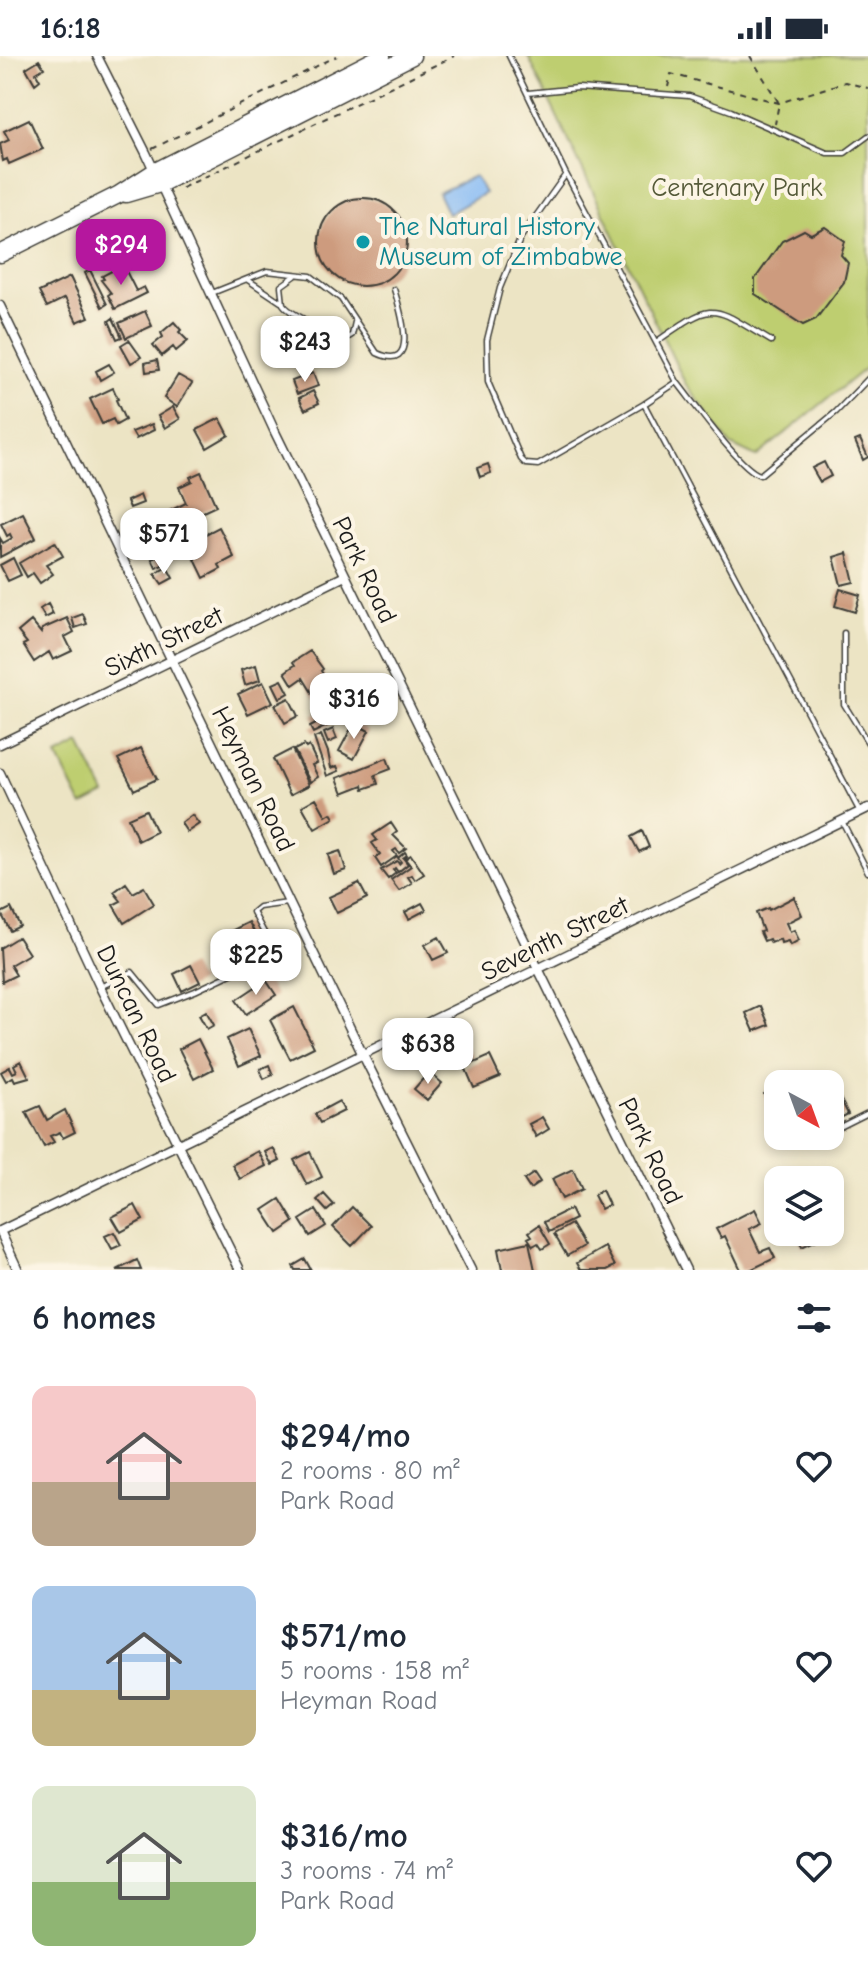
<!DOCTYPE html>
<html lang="en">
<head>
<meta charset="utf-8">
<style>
  body { margin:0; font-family:"Comic Neue",sans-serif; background:#f6f6f7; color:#1f2937; height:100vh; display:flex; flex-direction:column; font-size:30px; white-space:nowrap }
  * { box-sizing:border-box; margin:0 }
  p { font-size:26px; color:#747a83 }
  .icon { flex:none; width:44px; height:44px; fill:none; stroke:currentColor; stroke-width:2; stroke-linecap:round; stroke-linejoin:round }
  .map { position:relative; height:1214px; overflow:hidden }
  .details { display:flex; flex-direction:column; background:#fff; flex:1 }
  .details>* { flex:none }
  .needle { width:52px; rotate:139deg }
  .controls { position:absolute; left:764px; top:1014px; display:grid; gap:16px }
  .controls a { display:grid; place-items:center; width:80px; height:80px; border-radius:16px; background:#fff; box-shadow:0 4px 12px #0003; font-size:40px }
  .price { position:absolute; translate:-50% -68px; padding:0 18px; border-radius:16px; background:#fff; color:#222; font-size:26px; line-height:52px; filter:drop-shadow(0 2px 4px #0008) }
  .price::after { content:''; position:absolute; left:50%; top:48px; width:24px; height:18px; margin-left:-12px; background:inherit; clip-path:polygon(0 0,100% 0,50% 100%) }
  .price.selected { background:#b5179e; color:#fff }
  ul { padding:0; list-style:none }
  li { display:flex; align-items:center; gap:24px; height:200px; padding:0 32px }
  li span { display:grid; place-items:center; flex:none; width:224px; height:160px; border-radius:16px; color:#555 }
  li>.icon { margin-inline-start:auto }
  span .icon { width:96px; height:96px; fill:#fffc; stroke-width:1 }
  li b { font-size:34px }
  h2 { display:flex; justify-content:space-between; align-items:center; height:96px; padding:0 32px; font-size:34px }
  .status { display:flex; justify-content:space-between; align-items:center; height:56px; padding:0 40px; background:#fff; direction:ltr }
  .status svg { height:22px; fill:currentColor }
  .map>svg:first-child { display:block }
</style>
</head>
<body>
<div class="status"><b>16:18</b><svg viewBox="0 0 49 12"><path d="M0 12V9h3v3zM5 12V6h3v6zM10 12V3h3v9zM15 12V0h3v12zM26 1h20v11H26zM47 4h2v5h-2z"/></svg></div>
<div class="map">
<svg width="868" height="1214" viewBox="0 0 868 1214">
  <rect width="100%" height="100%" fill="#fcf5e5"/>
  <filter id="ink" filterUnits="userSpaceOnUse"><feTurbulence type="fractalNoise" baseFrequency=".0125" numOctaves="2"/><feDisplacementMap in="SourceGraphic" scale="16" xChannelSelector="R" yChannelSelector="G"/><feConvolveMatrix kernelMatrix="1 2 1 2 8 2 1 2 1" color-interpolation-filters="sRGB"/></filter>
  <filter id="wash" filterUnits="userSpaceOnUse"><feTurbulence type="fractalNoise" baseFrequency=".006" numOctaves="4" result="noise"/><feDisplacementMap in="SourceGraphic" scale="32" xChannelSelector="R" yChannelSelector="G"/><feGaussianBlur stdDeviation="1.8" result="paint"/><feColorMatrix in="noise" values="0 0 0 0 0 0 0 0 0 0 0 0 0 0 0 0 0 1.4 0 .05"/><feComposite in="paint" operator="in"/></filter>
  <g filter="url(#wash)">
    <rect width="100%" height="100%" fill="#ece4c4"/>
    <path fill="#bece70" stroke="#6d7546" stroke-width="2" d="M528 0H868V310L756 401 731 389 685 327Z
      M80 688 105 738 82 750 57 700Z"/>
    <path fill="#87bbf5" stroke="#526c88" stroke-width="2" d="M474 120 485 137 448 158 438 137Z"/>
    <g id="blocks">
      <path fill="#cd9b7e" d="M39 4 44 12 36 17 40 24 35 28 26 12Z
        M29 63 43 93 9 108 7 103 3 105 0 88 9 84 4 75Z
        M319 186a44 44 0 1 1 88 0a44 44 0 1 1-88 0Z
        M825 171 845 185 841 199 848 207 844 226 816 263 803 269 755 238V223L782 185 804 174 811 178Z
        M123 209 136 235 144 231 147 237 115 253 108 239 111 237 101 224 104 223 102 220Z
        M90 214 107 248 102 251 85 217Z
        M70 221 89 261 77 266 65 242 47 251 39 236Z
        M145 255 152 270 126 282 119 267Z
        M113 262 122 281 117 283 109 265Z
        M174 266 181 274 179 276 188 285 176 295 173 291 162 300 153 289 163 281 161 277Z
        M129 284 141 301 131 307 121 289Z
        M157 304 159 314 146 316 145 307Z
        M109 308 114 316 100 324 96 315Z
        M313 317 318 330 297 338 292 325Z
        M178 319 192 327 177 351 164 342Z
        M113 332 118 343 116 344 125 364 116 369 113 363 102 368 90 343Z
        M313 335 319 347 305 354 299 342Z
        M173 351 180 363 165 372 158 360Z
        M220 362 229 379 207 392 197 374Z
        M152 368 154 374 136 383 132 376Z
        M860 383 868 401 863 404 855 385Z
        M824 406 831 420 820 426 812 412Z
        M488 408 491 417 480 421 477 412Z
        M201 416 216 450 171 471 165 457 186 447 179 431 192 425 190 421Z
        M140 439 143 447 130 452 127 445Z
        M23 457 36 482 0 501V482L3 487 12 482 10 478 7 480 1 468Z
        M219 471 234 501 219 509 221 513 204 522 191 495 198 491 194 484Z
        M55 486 63 500 46 509 53 518 40 527 33 517 27 521 19 507Z
        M168 496 171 505 156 512 152 503Z
        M847 497 854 526 841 529 834 501Z
        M13 502 21 519 8 525 0 509Z
        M167 511 173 522 162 528 155 518Z
        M840 533 860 539 855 556 835 550Z
        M48 548 53 558 45 562 40 553Z
        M83 558 87 568 75 572 72 562Z
        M67 562 74 576 65 581 72 595 53 604 49 596 34 606 23 589 27 587 18 576 31 565 41 577 42 573Z
        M310 595 323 613 321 615 332 632 316 643 303 622 293 629 285 616 295 609 293 606Z
        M256 609 260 624 245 629 241 614Z
        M282 624 289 637 280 642 273 628Z
        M263 626 273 646 248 658 238 638Z
        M289 642 298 660 285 667 275 649Z
        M333 650 335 654 330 657 333 667 313 677 310 671 316 668 313 660Z
        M354 667 369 675 354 703 339 695Z
        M333 673 337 683 328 687 324 677Z
        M321 679 328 696 331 712 337 710 339 715 327 720 314 682Z
        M304 689 306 692 309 690 317 707 312 709 318 721 310 726 294 694Z
        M141 692 157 723 134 734 118 703Z
        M292 693 309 729 290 739 273 703Z
        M387 702 391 713 375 719 378 728 364 733 363 729 343 737 337 722Z
        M316 742 326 760 331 757 334 762 315 773 302 750Z
        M146 754 156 776 138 785 128 762Z
        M192 759 199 768 187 776 181 767Z
        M391 767 397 776 393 779 406 792 399 797 396 793 393 795 397 800 381 811 375 802 380 798 372 787 377 784 373 779Z
        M642 775 649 791 639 796 631 781Z
        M340 795 346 814 334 818 328 799Z
        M405 796 407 799 403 802 408 808 398 816 395 812 393 814 396 817 388 823 381 814 397 805 399 808 401 806 398 802Z
        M411 799 424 818 415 824 412 819 408 821 412 827 399 835 391 824 411 810 405 803Z
        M126 827 133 837 144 831 154 848 124 867 113 849 121 845 114 836Z
        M359 827 367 842 337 857 329 841Z
        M794 841 802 859 786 867 790 876 794 874 799 884 790 889 788 885 781 887 780 883 771 887 769 883 764 885 760 876 763 875 756 857 768 852 769 854Z
        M422 847 426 854 409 863 405 856Z
        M11 852 20 870 10 875 1 857Z
        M249 866 264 896 243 907 227 877Z
        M18 881 29 898 10 909 16 919 2 926 0 892Z
        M439 881 448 897 433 904 425 889Z
        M191 909 200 926 182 935 174 918Z
        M266 924 276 939 246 958 236 944Z
        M761 950 769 969 754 975 746 957Z
        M294 951 314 991 290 1003 270 964Z
        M206 955 214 969 207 973 199 959Z
        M248 973 261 1000 239 1010 227 983Z
        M198 983 213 1013 194 1023 179 993Z
        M466 990 472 1000 460 1007 454 998Z
        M490 1000 500 1021 474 1032 465 1011Z
        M21 1005 29 1021 15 1025 13 1021 6 1025 1 1016 10 1011 13 1017 17 1015 14 1009Z
        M269 1009 273 1019 264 1023 260 1013Z
        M429 1016 442 1027 427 1044 414 1033Z
        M787 1019 791 1026 806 1019 810 1028H777L776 1026Z
        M778 1032V1071L764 1038Z
        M836 1034 848 1058 835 1065 830 1055V1037Z
        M339 1045 344 1055 320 1067 315 1058Z
        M40 1050 47 1064 65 1054 75 1076 63 1082 60 1076 50 1080 54 1086 44 1091 26 1056Z
        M542 1061 549 1073 536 1081 529 1068Z
        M782 1080H807L786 1089Z
        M273 1092 280 1105 272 1109 265 1096Z
        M258 1095 266 1110 240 1123 232 1109Z
        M310 1096 322 1121 307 1129 294 1104Z
        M573 1113 582 1133 562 1143 552 1123Z
        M534 1117 540 1126 530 1133 524 1124Z
        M602 1134 609 1149 601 1153 594 1139Z
        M324 1138 334 1149 327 1155 317 1144Z
        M280 1143 294 1166 278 1177 263 1154Z
        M135 1149 143 1164 121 1176 112 1161Z
        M352 1151 371 1170 352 1190 333 1171Z
        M570 1153 575 1163 549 1176 544 1166Z
        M755 1153 762 1167 749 1173 760 1196 770 1192 775 1202 750 1214H741L725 1180 721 1182 716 1173Z
        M316 1154 326 1170 310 1180 300 1164Z
        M571 1168 584 1190 567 1200 554 1178Z
        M539 1169 550 1188 542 1193 538 1187 533 1190 528 1182 532 1180 529 1176Z
        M114 1176 121 1189 112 1193 105 1180Z
        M809 1176H818L821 1182 802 1191 798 1181Z
        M529 1186 535 1214H502L498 1193Z
        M605 1191 615 1210 607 1214H581L577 1207Z
        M305 1203 311 1214H295L293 1210Z
        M137 1204 141 1214H117Z"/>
    </g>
  </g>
  <g filter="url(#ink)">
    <use href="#blocks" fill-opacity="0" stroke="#3b3a35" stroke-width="2"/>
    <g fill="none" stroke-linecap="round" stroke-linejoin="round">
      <defs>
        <path id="lane" d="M509 0 566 118 677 326
          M528 37 578 32 689 40 731 55 827 97H845L868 80
          M566 118 521 181 500 232 487 284 488 326 521 403 526 408 538 409 644 348
          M295 220 281 230 283 248C290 258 300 259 309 267 324 280 330 295 352 279L355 266
          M248 224 281 246
          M212 237 267 215 311 220 341 243 377 297C422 318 399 250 394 233
          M656 286C717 244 708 248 771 285
          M844 577V648L868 687
          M860 756 644 348 677 326C693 346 740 413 760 419L836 356 868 323
          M842 765 868 816
          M100 931 132 916 159 949 195 935 269 900 272 892 253 856 259 851 288 847
          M830 1076 868 1057"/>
        <path id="street" d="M97 0 146 97 275 376 686 1214
          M0 250 362 997 471 1214
          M0 688 345 520
          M0 717 100 931 240 1214
          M0 1175 868 752
          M0 1175 18 1214"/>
        <path id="highway" d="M126 138 160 128 412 0
          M0 198 118 139 154 116 382 0"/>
      </defs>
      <use href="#lane" stroke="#3b3a35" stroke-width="7"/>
      <use href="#street" stroke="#3b3a35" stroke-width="11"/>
      <use href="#highway" stroke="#3b3a35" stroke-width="19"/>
      <path stroke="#3b3a35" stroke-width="2" stroke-dasharray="6 6" stroke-linecap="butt" d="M750 0 779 47 775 68
        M668 31 671 18 779 47 845 26 868 32
        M152 93 337 0
        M182 132 454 0"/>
      <use href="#lane" stroke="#fff" stroke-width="4"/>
      <use href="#street" stroke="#fff" stroke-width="8"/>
      <use href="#highway" stroke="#fff" stroke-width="16"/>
    </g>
  </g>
  <circle fill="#0f9aa8" stroke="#fcf5e5" stroke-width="3" cx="363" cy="186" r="8"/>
  <g text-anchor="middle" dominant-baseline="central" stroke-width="8" stroke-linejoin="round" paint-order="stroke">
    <g font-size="26" fill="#555a39" stroke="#fcf5e5">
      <text x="737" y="132">Centenary Park</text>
    </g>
    <g font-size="26" fill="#0d838f" stroke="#fcf5e5" text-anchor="start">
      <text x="379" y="171">The Natural History<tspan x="379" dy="30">Museum of Zimbabwe</tspan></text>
    </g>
    <g font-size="26" fill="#1c1c1c" stroke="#fcf5e5">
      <text transform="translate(364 514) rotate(64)">Park Road</text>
      <text transform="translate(164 586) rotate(-26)">Sixth Street</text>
      <text transform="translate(253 723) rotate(64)">Heyman Road</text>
      <text transform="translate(555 883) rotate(-26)">Seventh Street</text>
      <text transform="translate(136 958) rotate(64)">Duncan Road</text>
      <text transform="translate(650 1095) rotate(64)">Park Road</text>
    </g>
  </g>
</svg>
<div class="controls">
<a><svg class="needle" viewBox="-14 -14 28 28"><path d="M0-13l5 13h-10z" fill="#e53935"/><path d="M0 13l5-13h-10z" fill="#747a83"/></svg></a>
<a><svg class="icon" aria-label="layers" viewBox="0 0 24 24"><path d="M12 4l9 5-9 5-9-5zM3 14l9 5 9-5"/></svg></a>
</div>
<b class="price selected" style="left:121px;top:231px">$294</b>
<b class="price" style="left:305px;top:328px">$243</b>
<b class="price" style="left:164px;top:520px">$571</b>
<b class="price" style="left:354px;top:685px">$316</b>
<b class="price" style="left:256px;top:941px">$225</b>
<b class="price" style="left:428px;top:1030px">$638</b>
</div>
<section class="details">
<h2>6 homes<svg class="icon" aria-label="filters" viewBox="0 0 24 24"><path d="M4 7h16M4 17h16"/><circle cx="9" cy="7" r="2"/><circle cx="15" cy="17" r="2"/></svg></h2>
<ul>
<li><span style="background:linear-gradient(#f6c9c9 60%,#b9a48a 0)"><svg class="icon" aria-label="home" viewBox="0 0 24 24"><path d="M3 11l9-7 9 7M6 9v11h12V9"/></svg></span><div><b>$294/mo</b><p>2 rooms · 80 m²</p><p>Park Road</p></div><svg class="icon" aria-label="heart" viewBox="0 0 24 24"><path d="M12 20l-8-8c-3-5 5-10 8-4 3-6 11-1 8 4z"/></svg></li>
<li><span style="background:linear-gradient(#a9c7e8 65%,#c2b280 0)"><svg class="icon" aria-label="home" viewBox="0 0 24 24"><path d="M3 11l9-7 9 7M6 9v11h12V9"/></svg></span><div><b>$571/mo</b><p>5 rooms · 158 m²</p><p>Heyman Road</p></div><svg class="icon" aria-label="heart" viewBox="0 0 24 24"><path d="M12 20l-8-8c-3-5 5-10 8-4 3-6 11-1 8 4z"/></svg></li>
<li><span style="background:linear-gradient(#dfe7d0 60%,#8fb573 0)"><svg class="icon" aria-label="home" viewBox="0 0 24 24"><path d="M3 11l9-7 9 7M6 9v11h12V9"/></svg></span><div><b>$316/mo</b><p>3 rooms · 74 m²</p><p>Park Road</p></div><svg class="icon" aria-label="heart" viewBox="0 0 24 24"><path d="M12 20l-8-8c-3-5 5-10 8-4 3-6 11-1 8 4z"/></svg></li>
</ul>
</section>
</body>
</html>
